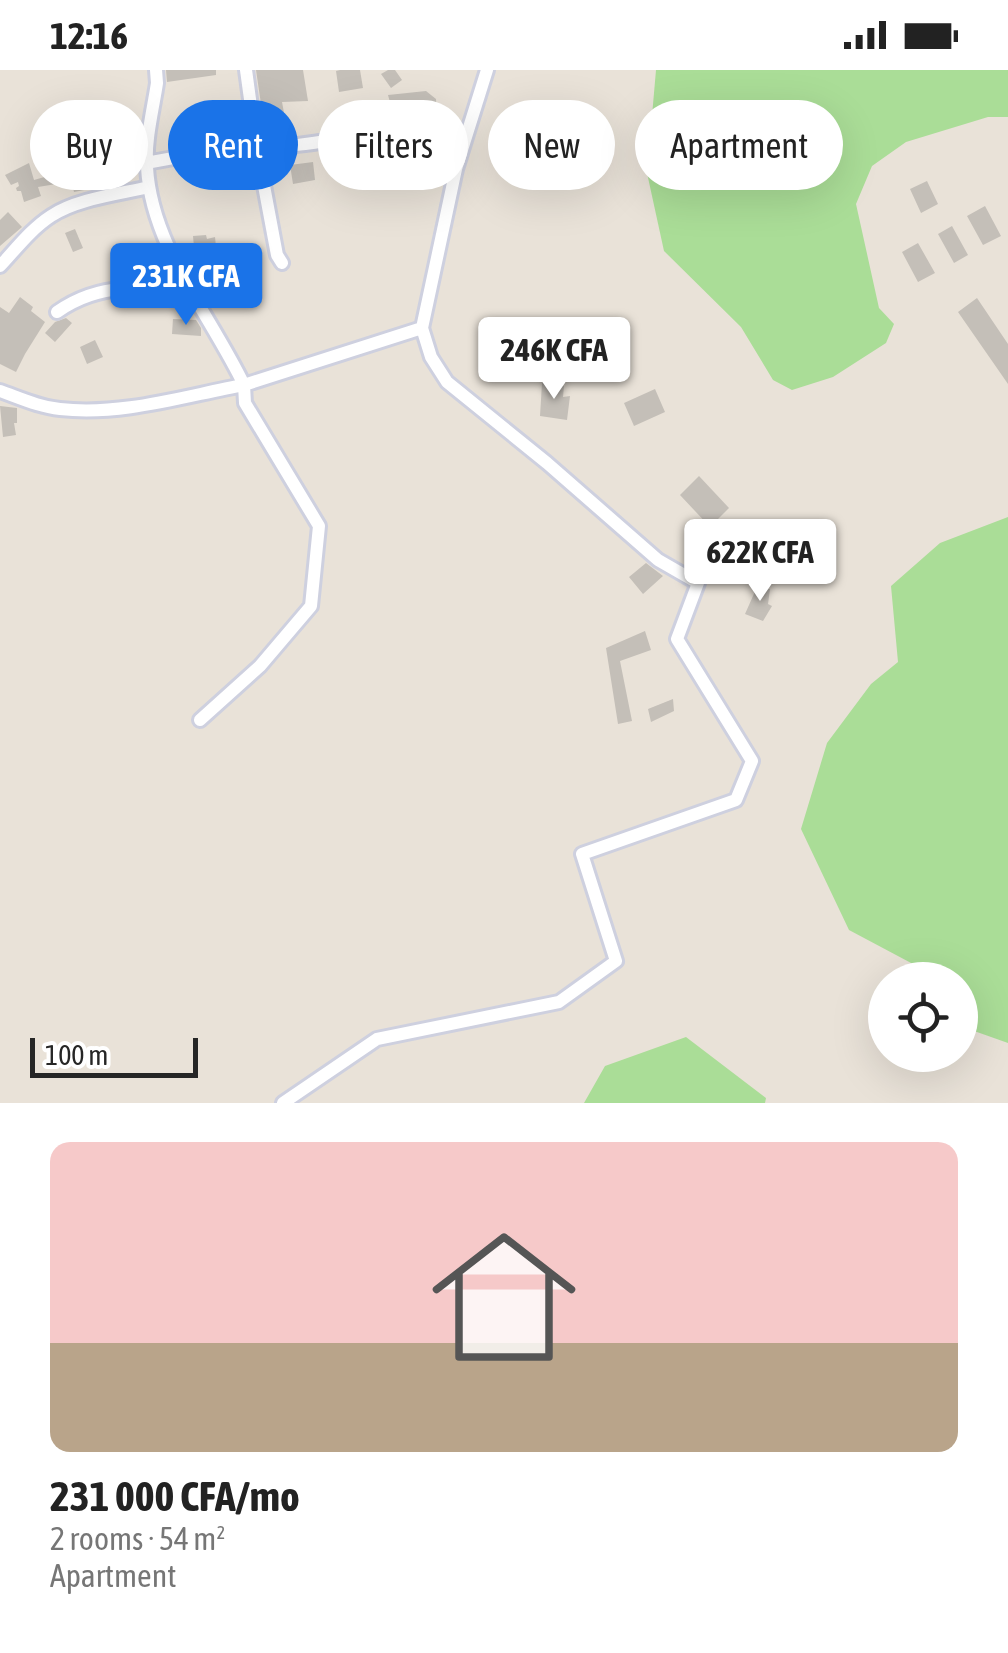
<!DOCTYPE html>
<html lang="en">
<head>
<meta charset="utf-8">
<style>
  body { margin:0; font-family:"Asap Condensed",sans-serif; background:#f6f6f6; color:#222; height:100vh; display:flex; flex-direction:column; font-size:38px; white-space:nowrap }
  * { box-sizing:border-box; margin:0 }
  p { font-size:32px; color:#767676 }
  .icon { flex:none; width:55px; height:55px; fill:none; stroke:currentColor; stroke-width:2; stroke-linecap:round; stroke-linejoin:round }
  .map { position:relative; height:1033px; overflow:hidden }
  .details { display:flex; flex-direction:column; background:#fff; flex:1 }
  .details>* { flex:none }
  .banner { position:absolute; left:30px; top:30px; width:950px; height:90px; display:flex; gap:20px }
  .tools { position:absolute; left:868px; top:892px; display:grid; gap:20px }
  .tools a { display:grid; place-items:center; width:110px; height:110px; border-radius:50%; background:#fff; box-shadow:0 10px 40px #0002; font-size:50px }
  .scale { position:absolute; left:30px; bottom:25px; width:168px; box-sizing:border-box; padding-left:10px; border:5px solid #262626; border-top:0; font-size:28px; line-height:35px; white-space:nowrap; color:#262626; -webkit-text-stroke:8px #fff; paint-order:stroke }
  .price { position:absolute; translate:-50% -85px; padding:0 22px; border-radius:10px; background:#fff; color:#222; font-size:32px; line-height:65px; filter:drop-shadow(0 2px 5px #0008) }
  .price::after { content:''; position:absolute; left:50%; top:60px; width:30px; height:22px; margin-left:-15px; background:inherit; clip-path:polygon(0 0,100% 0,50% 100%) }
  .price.on { background:#1a73e8; color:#fff }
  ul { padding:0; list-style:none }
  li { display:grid; align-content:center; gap:20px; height:530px; padding:0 50px }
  li span { display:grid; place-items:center; height:310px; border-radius:20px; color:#555 }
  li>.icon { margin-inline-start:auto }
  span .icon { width:180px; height:180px; fill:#fffc; stroke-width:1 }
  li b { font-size:42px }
  .tag { padding:0 35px; border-radius:45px; background:#fff; box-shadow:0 10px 40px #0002; font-size:35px; line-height:90px }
  .tag.on { background:#1a73e8; color:#fff }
  .status { display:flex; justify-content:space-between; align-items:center; height:70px; padding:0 50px; background:#fff; direction:ltr }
  .status svg { height:28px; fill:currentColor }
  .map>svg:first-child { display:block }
</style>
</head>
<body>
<div class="status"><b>12:16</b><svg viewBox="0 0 49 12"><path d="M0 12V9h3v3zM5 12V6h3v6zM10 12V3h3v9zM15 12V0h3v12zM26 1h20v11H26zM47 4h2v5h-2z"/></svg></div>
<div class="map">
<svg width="1008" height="1033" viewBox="0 0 1008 1033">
  <rect width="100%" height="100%" fill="#e9e2d8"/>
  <path fill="#aadd97" d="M656 0H1008V47H988L906 72 872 96 856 134 879 238 894 254 886 273 833 307 792 320 773 310 741 257 664 181 647 103Z
    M1008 447V973L960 956V910H933L928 902 849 860 801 759 827 673 871 614 898 592 891 516 940 473Z
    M686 967 766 1028 765 1033H584L605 996Z"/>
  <path fill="#c4bfb8" d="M166 0H216V5L167 12Z
    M256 0H303L308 31 282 32 288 64 273 65 268 33 261 34Z
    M340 0H360L363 18 339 22 336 1Z
    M388 0H395L402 10 391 18 381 4Z
    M426 21 436 29 437 50 411 51 410 43 394 47 388 25Z
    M528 43 542 56 523 76 510 64Z
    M123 54V57L132 55 136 76 125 80 129 111 74 122 72 113 83 111 80 94H78L76 86 68 87 65 71 80 69 81 79 111 73 108 57Z
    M395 71H415V75L436 72 440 112 428 113 427 103 399 106Z
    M369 83 374 108 359 111 354 86Z
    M313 92 315 110 293 114 290 95Z
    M29 93 34 110 55 104 56 114 38 117 41 126 24 132 21 121H17L16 118 19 116 18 112 11 115 5 105Z
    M927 111 938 134 921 143 910 119Z
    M985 136 1001 166 983 175 967 146Z
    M8 142 22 157 0 176V150Z
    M952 156 968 185 954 193 938 164Z
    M75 159 83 178 73 182 65 163Z
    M206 165 207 169 215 167 217 186 195 188 193 166Z
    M918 173 935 203 918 212 902 182Z
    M20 227 33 237 31 241 45 252 25 284 16 302 0 294V237L9 243Z
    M977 228 1008 274V314L958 242Z
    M66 248 72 253 55 272 45 263 55 252Z
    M173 249 196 250 201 258V266L172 264Z
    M515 260 528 278 510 291 497 273Z
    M95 270 103 287 87 294 80 277Z
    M542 313 564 316 563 327 570 326 567 350 540 346Z
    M655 319 665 342 634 356 624 333Z
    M0 336 17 338V353H14L16 365 3 367Z
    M699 406 729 438 710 457 680 425Z
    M646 493 663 506 643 524 629 507Z
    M757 517 770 519 768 534 772 536 763 551 745 544Z
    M645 561 651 580 620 591 632 651 618 654 606 578Z
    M673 629 674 641 651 652 648 639Z"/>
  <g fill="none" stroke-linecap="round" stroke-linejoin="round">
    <defs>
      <path id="street" d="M246 0 256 73C296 81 332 68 372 63 403 59 434 61 465 66
        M146 93 256 73 277 185 282 193
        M0 196C16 179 31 159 51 146 76 129 119 124 149 117
        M57 242C101 211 143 217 193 226
        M0 321C20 328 39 337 60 339 122 346 184 326 244 315 211 246 151 176 147 97 145 70 153 40 157 13L156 0
        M200 650 260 596 311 536 319 456 245 333 244 315 422 258 456 99 487 0
        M283 1033 377 969 559 932 616 891 582 784 736 730 752 691 677 569 698 513 658 490 547 393 447 312 431 287 422 258"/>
    </defs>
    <use href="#street" stroke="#ced0df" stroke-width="18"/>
    <use href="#street" stroke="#fff" stroke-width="12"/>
  </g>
</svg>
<div class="tools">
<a><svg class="icon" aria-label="locate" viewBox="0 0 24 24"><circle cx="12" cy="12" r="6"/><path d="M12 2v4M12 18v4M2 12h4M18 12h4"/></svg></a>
</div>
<div class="scale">100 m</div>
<b class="price on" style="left:186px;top:258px">231K CFA</b>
<b class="price" style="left:554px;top:332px">246K CFA</b>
<b class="price" style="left:760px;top:534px">622K CFA</b>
<div class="banner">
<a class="tag">Buy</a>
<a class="tag on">Rent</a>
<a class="tag">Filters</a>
<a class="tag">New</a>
<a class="tag">Apartment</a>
</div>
</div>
<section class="details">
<ul>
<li><span style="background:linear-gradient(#f6c9c9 65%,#b9a48a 0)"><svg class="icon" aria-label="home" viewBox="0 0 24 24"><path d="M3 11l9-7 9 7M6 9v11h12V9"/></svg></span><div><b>231 000 CFA/mo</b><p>2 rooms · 54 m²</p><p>Apartment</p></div></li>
</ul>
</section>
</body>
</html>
